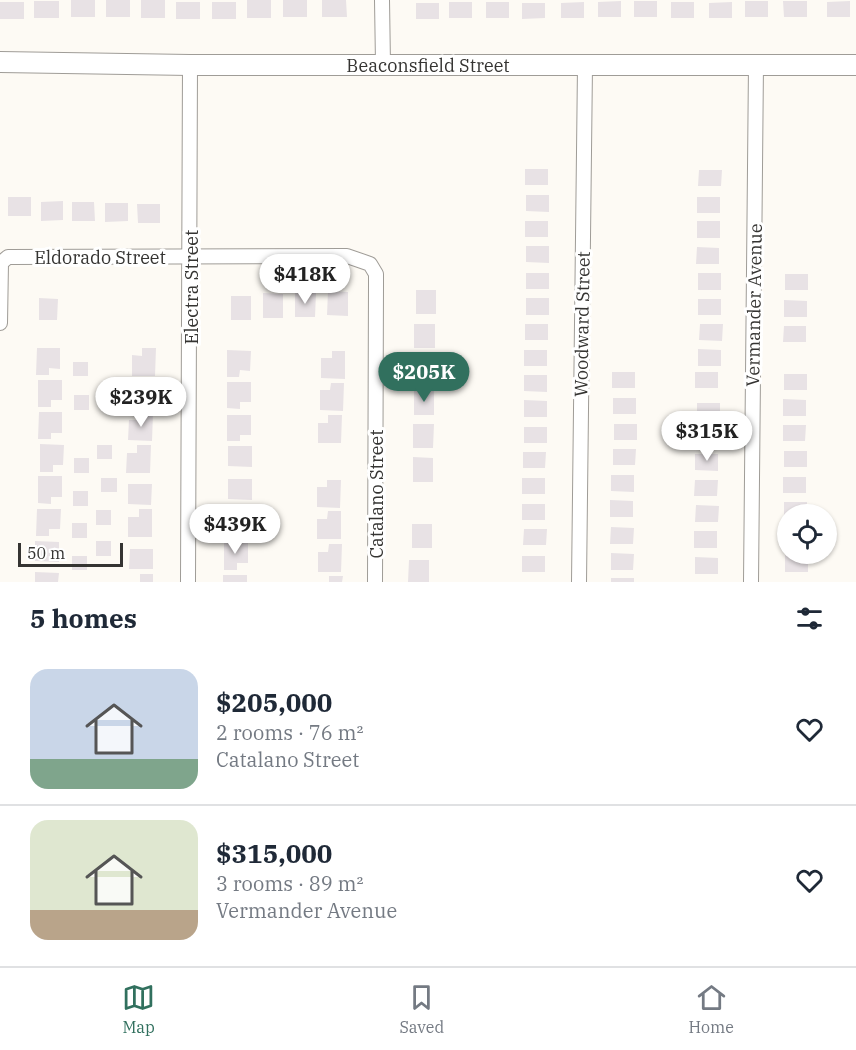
<!DOCTYPE html>
<html lang="en">
<head>
<meta charset="utf-8">
<style>
  body { margin:0; font-family:"IBM Plex Serif",serif; background:#f6f6f7; color:#1f2937; height:100vh; display:flex; flex-direction:column; font-size:22px; white-space:nowrap }
  * { box-sizing:border-box; margin:0 }
  p { font-size:20px; color:#747a83 }
  .icon { flex:none; width:33px; height:33px; fill:none; stroke:currentColor; stroke-width:2; stroke-linecap:round; stroke-linejoin:round }
  .map { position:relative; height:582px; overflow:hidden }
  .details { display:flex; flex-direction:column; background:#fff; flex:1 }
  .details>* { flex:none }
  .controls { position:absolute; left:777px; top:504px; display:grid; gap:12px }
  .controls a { display:grid; place-items:center; width:60px; height:60px; border-radius:50%; background:#fff; box-shadow:0 2px 4px #0004; font-size:30px }
  .scale { position:absolute; left:18px; bottom:15px; width:105px; box-sizing:border-box; padding-left:6px; border:3px solid #353432; border-top:0; font-size:16px; line-height:21px; white-space:nowrap; color:#353432; -webkit-text-stroke:4px #fff; paint-order:stroke }
  .price { position:absolute; translate:-50% -51px; padding:0 14px; border-radius:21px; background:#fff; color:#222; font-size:20px; line-height:39px; filter:drop-shadow(0 2px 3px #0008) }
  .price::after { content:''; position:absolute; left:50%; top:36px; width:18px; height:14px; margin-left:-9px; background:inherit; clip-path:polygon(0 0,100% 0,50% 100%) }
  .price.active { background:#31705e; color:#fff }
  ul { padding:0; list-style:none }
  li { display:flex; align-items:center; gap:18px; height:150px; padding:0 30px }
  li+li { border-top:2px solid #e0e1e3 }
  li span { display:grid; place-items:center; flex:none; width:168px; height:120px; border-radius:18px; color:#555 }
  li>.icon { margin-inline-start:auto }
  span .icon { width:72px; height:72px; fill:#fffc; stroke-width:1 }
  li b { font-size:26px }
  h2 { display:flex; justify-content:space-between; align-items:center; height:72px; padding:0 30px; font-size:26px }
  .menu { display:flex; justify-content:space-around; align-items:center; height:84px; border-top:2px solid #e0e1e3; background:#fff; font-size:16px; color:#747a83 }
  .menu a { display:grid; justify-items:center; gap:3px }
  .menu .active { color:#31705e }
  .map>svg:first-child { display:block }
</style>
</head>
<body>
<div class="map">
<svg width="856" height="582" viewBox="0 0 856 582">
  <rect width="100%" height="100%" fill="#fdfaf4"/>
  <path fill="#e8e2e5" d="M71 0H95V17H71Z
    M106 0H130V17H106Z
    M141 0H165V18H141Z
    M247 0H271V18H247Z
    M283 0H307V17H283Z
    M322 0H346L347 17H322Z
    M34 1H59V18H34Z
    M621 1V17H598V2Z
    M634 1H657V17H634Z
    M745 1H768V17H745Z
    M783 1H807V17H784Z
    M850 1V17H827V2Z
    M0 2H24V19H0Z
    M176 2H200V19H176Z
    M212 2H236V19H212Z
    M449 2H472V18H449Z
    M486 2H509V18H486Z
    M584 2V18H561V3Z
    M671 2H694V18H671Z
    M732 2V18H709V3Z
    M416 3H439V19H416Z
    M522 3H545V18L522 19Z
    M525 169H548V185H525Z
    M699 170H722L721 186H698Z
    M526 195H549V212L526 211Z
    M8 197H31V216H8Z
    M697 197H720V213H697Z
    M63 201V220L41 221V202Z
    M72 202H94L95 221H72Z
    M105 203H128V221L105 222Z
    M137 204H160V223H138Z
    M525 221H548V237H525Z
    M697 221H720V238H697Z
    M526 246H549V263L526 262Z
    M697 247 719 248V264H696Z
    M526 273H549V289H526Z
    M698 273H721V290H698Z
    M785 274H808V290H785Z
    M416 290H436V314H416Z
    M328 291 348 292V316L327 315Z
    M263 293 283 294V318H263Z
    M295 293H316L315 317H295Z
    M231 296H251V320H231Z
    M39 298 58 299 57 320H39Z
    M526 298H549V315H526Z
    M698 299H721V315H698Z
    M784 300 807 301V317H784Z
    M414 324H435V348H414Z
    M525 324H548V340H525Z
    M700 324H723L722 341 699 340Z
    M784 326H806V342H783Z
    M37 348H60V369L49 368V375H36Z
    M142 348H156L155 376H132V355L142 356Z
    M698 349 721 350V366H698Z
    M227 350 251 351 250 371 240 370 239 377H227Z
    M524 350H547V366H524Z
    M332 351H345V379L321 378V358H332Z
    M415 358H435V383H414Z
    M73 362H88V376H73Z
    M612 372H635V388H612Z
    M695 372H718V388H695Z
    M784 374H807V390H784Z
    M524 375H547V392L524 391Z
    M38 380H62V400H51V407H38Z
    M227 382H251V402H240V409L227 408Z
    M331 383H344L343 411 320 410V390H330Z
    M130 388 154 389V409H130Z
    M414 391H434V415H414Z
    M74 395H89V410H74Z
    M613 398H636V414H613Z
    M783 399 806 400V416H783Z
    M524 400 547 401V417H524Z
    M697 403H720V419H697Z
    M39 412H62V433H51V439H38Z
    M139 413H153L152 441 128 440 129 420H139Z
    M227 415H251V435H240V441H227Z
    M328 415H342L341 443H318V423H328Z
    M413 424H434L433 448H413Z
    M614 424H637V440H614Z
    M783 425H806L805 441H783Z
    M524 427H547V443H524Z
    M694 428H717V444H694Z
    M40 444 64 445 63 465H53V472H40Z
    M97 445H112V459H97Z
    M137 445H151L150 473H126L127 453H137Z
    M228 446H252V467L228 466Z
    M613 449H636L635 465H613Z
    M784 451H807V467H784Z
    M523 452H546L545 468H523Z
    M695 454H718V471L695 470Z
    M413 457 433 458V482H413Z
    M74 458H89V473H74Z
    M611 475H634V492L611 491Z
    M38 476H62V497H51V504L38 503Z
    M783 477H806V493H783Z
    M101 478H117V492H101Z
    M522 478H545V494H522Z
    M228 479H252V500L228 499Z
    M327 480H341L340 508 317 507V487H327Z
    M695 480H718L717 496H694Z
    M128 484H152L151 505 128 504Z
    M73 491H88V506H73Z
    M610 500 633 501V517H610Z
    M784 502H807V514H788V518H784Z
    M522 504H545V520H522Z
    M696 505 719 506 718 522H695Z
    M37 509H61L60 529H49V536H36Z
    M139 509H152V537H128V517H139Z
    M96 510H111V525H96Z
    M226 511H250L249 531H226Z
    M328 511H341V539H317V519H327Z
    M72 523H87V538H72Z
    M412 524H432V548H412Z
    M611 527 634 528 633 544H610Z
    M784 527H788V544H784Z
    M524 529H547L546 545H523Z
    M694 531H717V548H694Z
    M35 541 59 542V562L35 561Z
    M96 541H111V556H96Z
    M224 543H248V563H237V570H224Z
    M329 544H342L341 572H318V552H328Z
    M130 549H153V569H129Z
    M611 553 634 554 633 570H611Z
    M785 555 808 556V572H785Z
    M72 556H87V570H72Z
    M522 556H545V572H522Z
    M695 557 718 558V574H695Z
    M409 560H429V582H408Z
    M35 572 59 573 58 582H35Z
    M140 574H153V582H140Z
    M223 575H247V582H223Z
    M329 576H343L342 582H329Z
    M611 578H634V582H611Z"/>
  <g fill="none" stroke-linecap="round" stroke-linejoin="round">
    <defs>
      <path id="street" d="M382 0 383 64
        M0 323 1 263 8 257 347 256 370 264 376 274V284L375 582
        M188 582 190 65
        M579 582 585 66
        M751 582 756 64"/>
      <path id="secondary" d="M0 62 190 65H856"/>
    </defs>
    <use href="#street" stroke="#9f9c97" stroke-width="16"/>
    <use href="#secondary" stroke="#9f9c97" stroke-width="22"/>
    <use href="#street" stroke="#fff" stroke-width="14"/>
    <use href="#secondary" stroke="#fff" stroke-width="20"/>
  </g>
  <g text-anchor="middle" dominant-baseline="central" stroke-width="6" stroke-linejoin="round" paint-order="stroke">
    <g font-size="18" fill="#353432" stroke="#fff">
      <text x="428" y="65">Beaconsfield Street</text>
      <text x="100" y="257">Eldorado Street</text>
      <text transform="translate(191 287) rotate(-90)">Electra Street</text>
      <text transform="translate(754 305) rotate(-89)">Vermander Avenue</text>
      <text transform="translate(582 324) rotate(-89)">Woodward Street</text>
      <text transform="translate(376 494) rotate(-90)">Catalano Street</text>
    </g>
  </g>
</svg>
<div class="controls">
<a><svg class="icon" aria-label="locate" viewBox="0 0 24 24"><circle cx="12" cy="12" r="6"/><path d="M12 2v4M12 18v4M2 12h4M18 12h4"/></svg></a>
</div>
<div class="scale">50 m</div>
<b class="price" style="left:305px;top:305px">$418K</b>
<b class="price active" style="left:424px;top:403px">$205K</b>
<b class="price" style="left:141px;top:428px">$239K</b>
<b class="price" style="left:707px;top:462px">$315K</b>
<b class="price" style="left:235px;top:555px">$439K</b>
</div>
<section class="details">
<h2>5 homes<svg class="icon" aria-label="filters" viewBox="0 0 24 24"><path d="M4 7h16M4 17h16"/><circle cx="9" cy="7" r="2"/><circle cx="15" cy="17" r="2"/></svg></h2>
<ul>
<li><span style="background:linear-gradient(#c9d6e8 75%,#7fa58c 0)"><svg class="icon" aria-label="home" viewBox="0 0 24 24"><path d="M3 11l9-7 9 7M6 9v11h12V9"/></svg></span><div><b>$205,000</b><p>2 rooms · 76 m²</p><p>Catalano Street</p></div><svg class="icon" aria-label="heart" viewBox="0 0 24 24"><path d="M12 20l-8-8c-3-5 5-10 8-4 3-6 11-1 8 4z"/></svg></li>
<li><span style="background:linear-gradient(#dfe7d0 75%,#b9a48a 0)"><svg class="icon" aria-label="home" viewBox="0 0 24 24"><path d="M3 11l9-7 9 7M6 9v11h12V9"/></svg></span><div><b>$315,000</b><p>3 rooms · 89 m²</p><p>Vermander Avenue</p></div><svg class="icon" aria-label="heart" viewBox="0 0 24 24"><path d="M12 20l-8-8c-3-5 5-10 8-4 3-6 11-1 8 4z"/></svg></li>
</ul>
</section>
<nav class="menu">
<a class="active"><svg class="icon" aria-label="map" viewBox="0 0 24 24"><path d="M3 6l6-2 6 2 6-2v14l-6 2-6-2-6 2zM9 4v14M15 6v14"/></svg>Map</a>
<a><svg class="icon" aria-label="saved" viewBox="0 0 24 24"><path d="M7 4h10v16l-5-4-5 4z"/></svg>Saved</a>
<a><svg class="icon" aria-label="home" viewBox="0 0 24 24"><path d="M3 11l9-7 9 7M6 9v11h12V9"/></svg>Home</a>
</nav>
</body>
</html>
